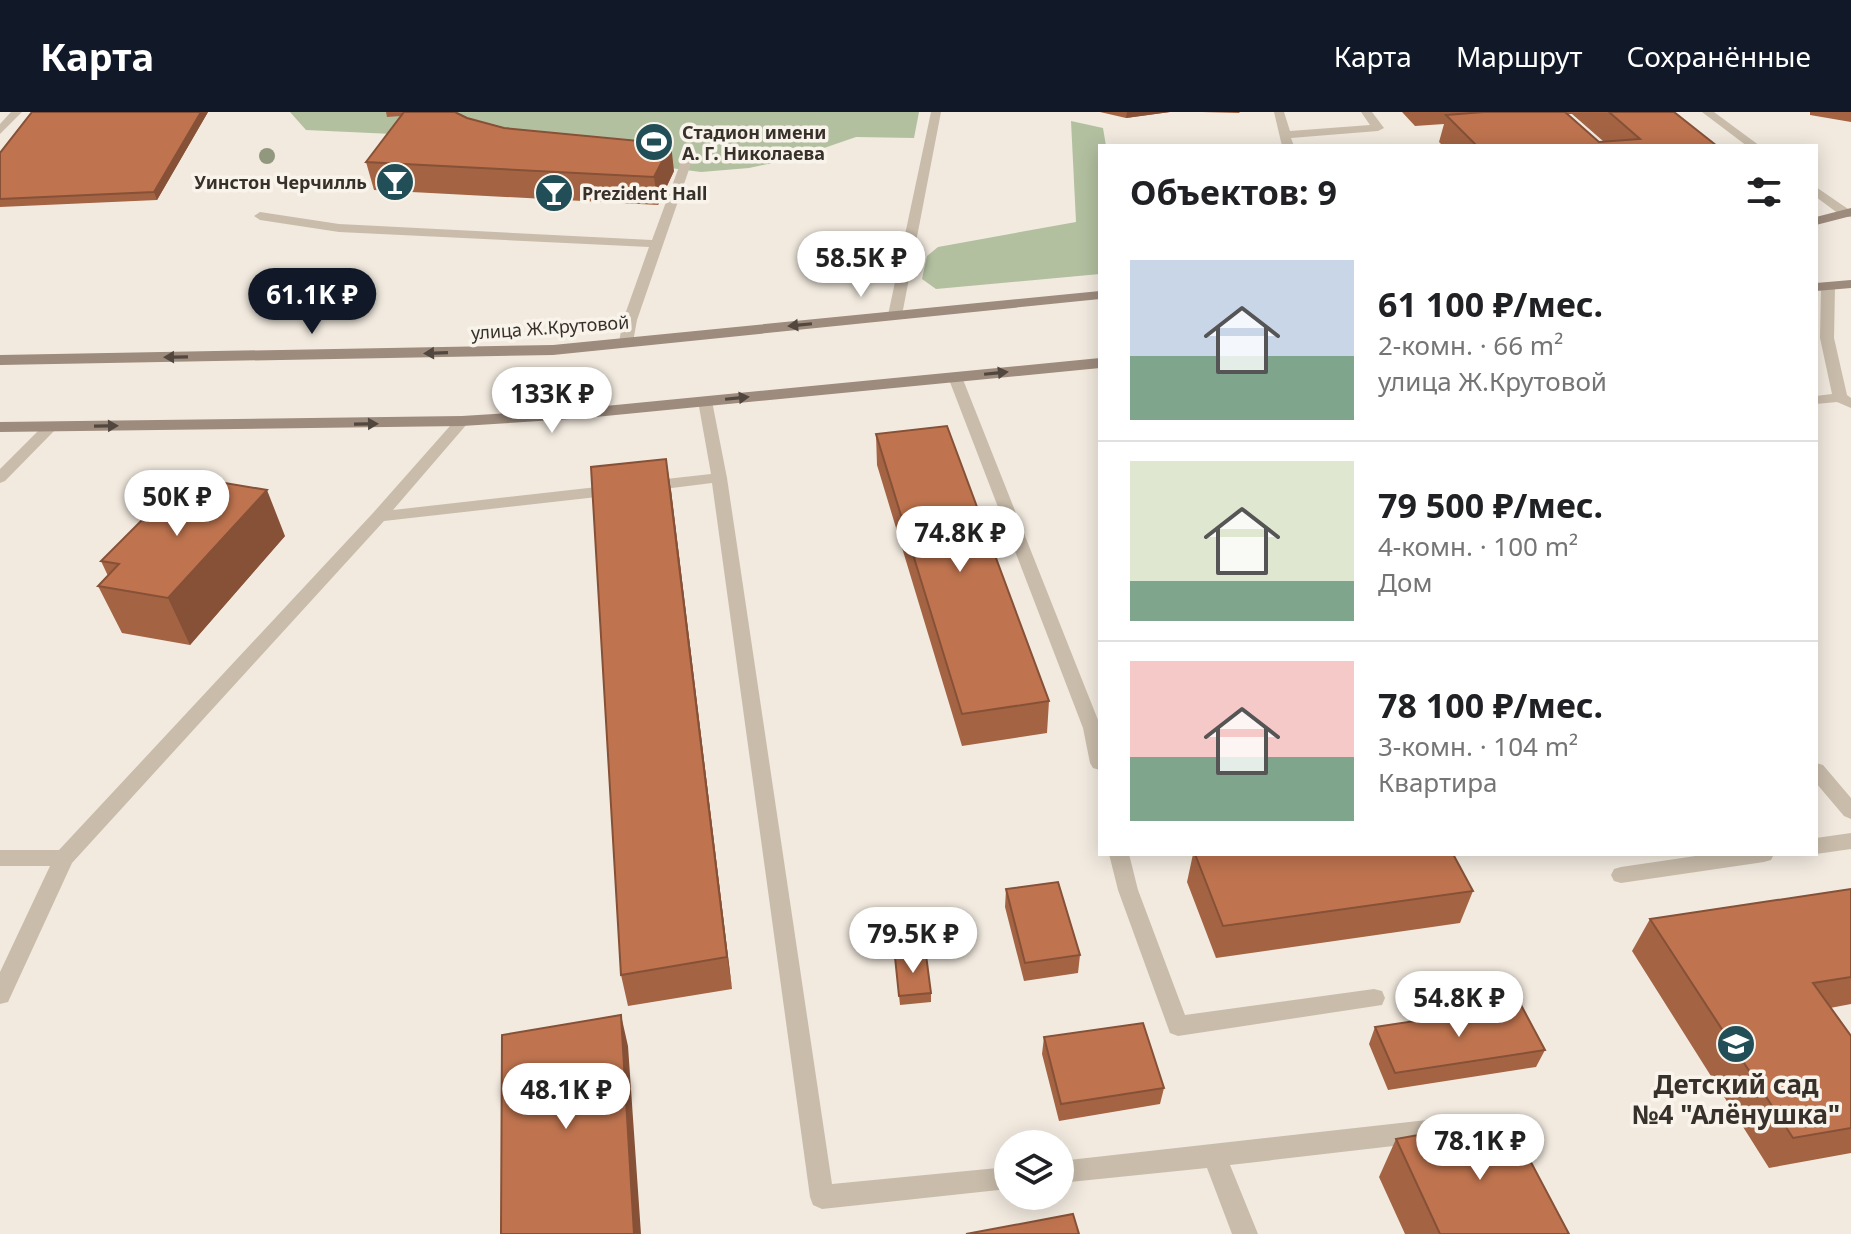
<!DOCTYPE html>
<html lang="ru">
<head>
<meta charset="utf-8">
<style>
  body { margin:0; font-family:"Noto Sans",sans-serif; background:#f6f6f6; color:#202124; height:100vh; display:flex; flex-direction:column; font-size:30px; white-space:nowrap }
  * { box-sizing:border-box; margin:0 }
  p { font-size:26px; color:#757577 }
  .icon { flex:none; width:44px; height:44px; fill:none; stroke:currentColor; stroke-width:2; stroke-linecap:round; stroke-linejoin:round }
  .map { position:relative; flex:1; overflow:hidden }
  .sheet { position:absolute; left:1098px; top:32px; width:720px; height:712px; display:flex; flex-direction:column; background:#fff; border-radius:0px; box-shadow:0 4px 20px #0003 }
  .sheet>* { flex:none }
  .tools { position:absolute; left:994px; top:1018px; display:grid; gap:16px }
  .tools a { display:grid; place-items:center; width:80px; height:80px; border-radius:50%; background:#fff; box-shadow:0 4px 20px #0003; font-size:40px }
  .price { position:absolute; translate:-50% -68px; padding:0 18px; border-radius:28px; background:#fff; color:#222; font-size:26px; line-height:52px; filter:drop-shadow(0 2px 4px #0008) }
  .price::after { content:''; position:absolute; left:50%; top:48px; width:24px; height:18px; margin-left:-12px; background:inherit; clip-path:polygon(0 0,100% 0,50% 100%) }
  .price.active { background:#111827; color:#fff }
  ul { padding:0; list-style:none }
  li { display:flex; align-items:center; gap:24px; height:200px; padding:0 32px }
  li+li { border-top:2px solid #e0e0e0 }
  li span { display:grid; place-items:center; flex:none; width:224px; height:160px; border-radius:0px; color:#555 }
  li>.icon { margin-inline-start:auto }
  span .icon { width:96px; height:96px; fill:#fffc; stroke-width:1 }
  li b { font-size:34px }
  h2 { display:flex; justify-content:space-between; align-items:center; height:96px; padding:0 32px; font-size:34px }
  header { display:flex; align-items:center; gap:48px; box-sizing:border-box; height:112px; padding:0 40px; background:#111827; color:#fff }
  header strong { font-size:38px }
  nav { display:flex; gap:44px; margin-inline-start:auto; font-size:28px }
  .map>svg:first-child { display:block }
</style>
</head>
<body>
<header>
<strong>Карта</strong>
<nav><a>Карта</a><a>Маршрут</a><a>Сохранённые</a></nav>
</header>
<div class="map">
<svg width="1851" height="1122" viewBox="0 0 1851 1122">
  <rect width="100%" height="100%" fill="#f2eadf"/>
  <path fill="#b2c0a0" d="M290 0H919L914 26 856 25 795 46 749 56 701 60 414 23 306 18Z
    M1071 9 1103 16 1106 34H1100V162L936 177 922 167 927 144 938 135 1076 110Z"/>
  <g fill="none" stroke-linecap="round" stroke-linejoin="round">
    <path fill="#c9bcab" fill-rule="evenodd" d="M11 0H22L0 22V12Z
      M931 0H941L902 203 895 207 888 203Z
      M1274 0H1284L1290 19 1370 13 1361 0H1372L1384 16 1378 19 1291 26 1294 34H1282Z
      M1702 0H1714L1760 34H1747Z
      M683 44 693 46 637 208 633 230 626 234 619 230 623 208 649 135 339 120 260 108 254 104 260 100 339 112 652 128Z
      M1816 75 1851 99V105H1843L1816 85Z
      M1828 170 1835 174 1834 226 1847 283 1851 286V296L1837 290 1816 292V284L1832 282 1820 226 1821 174Z
      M955 261 962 265 1100 613V658L1093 656 1090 651 1083 616 948 265Z
      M705 285 712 289 727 366 832 1072 1008 1055V1077L822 1097 813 1093 810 1085 712 371 648 379 640 374 648 369 711 362 698 289Z
      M462 305 469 309 467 312 393 398 615 373 623 378 615 383 384 409 72 751 8 890 0 892V860L50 754H0V738H59L373 401 457 306Z
      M50 311 55 312V318L5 369 0 371V357L45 312Z
      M1816 651 1823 653 1851 686V707L1844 704 1816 671Z
      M1851 721V737L1816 742V726Z
      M1109 742H1129L1138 778 1185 903 1374 877 1382 879 1385 886 1382 893 1178 924 1170 921 1118 778Z
      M1709 742H1774L1771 748 1764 750 1621 771 1614 769 1611 763 1614 757 1621 755Z
      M1454 1005 1462 1008 1466 1016 1462 1024 1454 1027 1230 1053 1258 1122H1232L1207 1056 1060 1071V1049Z"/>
    <path fill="#9d8b7d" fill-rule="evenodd" d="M1851 96V104L1816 113V105Z
      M1851 168V176L1816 179V171Z
      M1100 179V187L553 243 0 253V243L553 233Z
      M1100 246V256L585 306 462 314 0 320V310L462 304 585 296Z"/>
  </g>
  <circle fill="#92987e" cx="267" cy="44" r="8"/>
  <path fill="#a46444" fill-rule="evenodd" d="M32 0H208L157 88 0 95V41Z
    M386 0H455L467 6 674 59 658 93 374 78 366 50 401 4 387 5Z
    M1100 0H1170L1126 6Z
    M1202 0H1240L1239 1Z
    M1402 0H1674L1717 34H1443L1439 30 1444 12 1415 14ZM1568 2H1572L1603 29 1599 30Z
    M1810 0H1851V10L1810 3Z
    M876 322 1049 589 1047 621 962 634 877 353Z
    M671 378 732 877 628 894 621 863Z
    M285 424 190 533 122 521 98 474 108 464 101 449Z
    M1193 742H1453L1473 779 1460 811 1216 846 1187 770Z
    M1006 777 1080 843 1078 861 1024 869 1005 795Z
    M1851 777V892L1830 896 1851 924V1041L1769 1056 1632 839 1650 807Z
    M895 845 931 881V890L900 893Z
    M1375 915 1545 938 1536 955 1388 978 1369 932Z
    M1044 925 1164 976 1160 992 1059 1009 1042 942Z
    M1396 1027 1569 1122H1405L1379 1065Z"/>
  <path fill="#865137" d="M201 0H208L157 88 154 80Z
    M1127 0H1170L1126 6Z
    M671 32 674 59 658 93 654 65Z
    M666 347 671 378 732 877 727 845Z
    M267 378 285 424 190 533 168 486Z
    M621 903 628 934 641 1122H634Z"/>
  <path fill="#bf744f" stroke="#865137" stroke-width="2" d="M32 0H201L154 80 0 87V41Z
    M404 0H455L467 6 504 16 671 32 654 65 366 50Z
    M1484 0H1565L1599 30 1640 27 1609 0H1674L1717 34H1477L1446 3Z
    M947 314 1049 589 962 602 876 322Z
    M666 347 727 845 621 863 591 355Z
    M201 367 267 378 168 486 98 474 119 452 101 449 162 388 179 390Z
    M1195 742H1453L1473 779 1223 814Z
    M1058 770 1080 843 1025 851 1006 777Z
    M1851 777V865L1813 871 1851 924V1016L1793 1026 1650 807Z
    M926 843 931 881 899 884 895 845Z
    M1521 893 1545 938 1395 961 1375 915Z
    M621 903 634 1122H501L502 923Z
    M1143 911 1164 976 1061 992 1044 925Z
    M1508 1007 1569 1122H1440L1396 1027Z
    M1073 1102 1079 1122H966Z"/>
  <defs><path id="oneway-solid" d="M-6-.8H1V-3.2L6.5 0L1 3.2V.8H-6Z" transform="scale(2)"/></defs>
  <g fill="#51473f">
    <use href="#oneway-solid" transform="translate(800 213) rotate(174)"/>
    <use href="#oneway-solid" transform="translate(436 241) rotate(178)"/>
    <use href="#oneway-solid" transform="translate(176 245) rotate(179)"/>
    <use href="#oneway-solid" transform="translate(996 261) rotate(-6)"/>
    <use href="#oneway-solid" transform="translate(737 286) rotate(-6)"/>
    <use href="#oneway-solid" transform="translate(366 312) rotate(-1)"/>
    <use href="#oneway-solid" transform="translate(106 314) rotate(-1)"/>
  </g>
  <defs>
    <symbol id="stadium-disc" viewBox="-11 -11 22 22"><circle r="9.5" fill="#224f57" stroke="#f9f4eb"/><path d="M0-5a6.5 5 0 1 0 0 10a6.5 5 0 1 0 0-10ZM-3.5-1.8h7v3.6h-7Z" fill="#fff"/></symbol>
    <symbol id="bar-disc" viewBox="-11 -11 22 22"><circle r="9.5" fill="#224f57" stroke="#f9f4eb"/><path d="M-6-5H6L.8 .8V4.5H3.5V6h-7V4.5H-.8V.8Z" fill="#fff"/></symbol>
    <symbol id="school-disc" viewBox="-11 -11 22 22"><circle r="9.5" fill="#224f57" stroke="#f9f4eb"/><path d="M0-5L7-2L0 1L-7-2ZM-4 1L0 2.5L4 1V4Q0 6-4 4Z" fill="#fff"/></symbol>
  </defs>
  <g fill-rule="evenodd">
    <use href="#stadium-disc" x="632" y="8" width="44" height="44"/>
    <use href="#bar-disc" x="373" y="48" width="44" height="44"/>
    <use href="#bar-disc" x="532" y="59" width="44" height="44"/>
    <use href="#school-disc" x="1714" y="910" width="44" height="44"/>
  </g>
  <g text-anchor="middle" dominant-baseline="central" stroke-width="7" stroke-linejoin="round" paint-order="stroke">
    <g font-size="18" font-weight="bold" fill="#38302a" stroke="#f9f4eb" text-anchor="start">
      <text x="682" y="20">Стадион имени<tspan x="682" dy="21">А. Г. Николаева</tspan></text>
      <text x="367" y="70" text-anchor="end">Уинстон Черчилль</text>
      <text x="582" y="81">Prezident Hall</text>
    </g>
    <g font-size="18" fill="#38302a" stroke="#f9f4eb">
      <text transform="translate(550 215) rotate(-4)">улица Ж.Крутовой</text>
    </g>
    <g font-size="26" font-weight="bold" fill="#38302a" stroke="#f9f4eb">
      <text x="1736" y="972">Детский сад<tspan x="1736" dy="30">№4 "Алёнушка"</tspan></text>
    </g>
  </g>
</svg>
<div class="tools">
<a><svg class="icon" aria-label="layers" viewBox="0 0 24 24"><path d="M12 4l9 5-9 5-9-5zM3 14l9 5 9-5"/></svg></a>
</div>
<b class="price" style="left:861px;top:187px">58.5K ₽</b>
<b class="price active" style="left:312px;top:224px">61.1K ₽</b>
<b class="price" style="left:552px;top:323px">133K ₽</b>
<b class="price" style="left:177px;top:426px">50K ₽</b>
<b class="price" style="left:960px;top:462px">74.8K ₽</b>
<b class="price" style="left:913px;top:863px">79.5K ₽</b>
<b class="price" style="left:1459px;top:927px">54.8K ₽</b>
<b class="price" style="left:566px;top:1019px">48.1K ₽</b>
<b class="price" style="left:1480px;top:1070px">78.1K ₽</b>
<section class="sheet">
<h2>Объектов: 9<svg class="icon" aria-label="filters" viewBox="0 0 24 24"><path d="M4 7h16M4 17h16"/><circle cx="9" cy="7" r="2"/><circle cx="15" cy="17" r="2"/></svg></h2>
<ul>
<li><span style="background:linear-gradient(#c9d6e8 60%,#7fa58c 0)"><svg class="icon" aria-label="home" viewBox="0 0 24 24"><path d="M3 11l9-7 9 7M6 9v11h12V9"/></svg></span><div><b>61 100 ₽/мес.</b><p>2-комн. · 66 m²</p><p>улица Ж.Крутовой</p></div></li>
<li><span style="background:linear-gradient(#dfe7d0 75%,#7fa58c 0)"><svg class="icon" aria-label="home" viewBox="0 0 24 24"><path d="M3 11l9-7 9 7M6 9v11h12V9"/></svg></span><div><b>79 500 ₽/мес.</b><p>4-комн. · 100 m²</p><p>Дом</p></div></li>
<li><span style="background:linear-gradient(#f6c9c9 60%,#7fa58c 0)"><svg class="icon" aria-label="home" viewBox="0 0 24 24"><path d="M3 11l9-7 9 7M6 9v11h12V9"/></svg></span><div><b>78 100 ₽/мес.</b><p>3-комн. · 104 m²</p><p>Квартира</p></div></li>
</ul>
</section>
</div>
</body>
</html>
